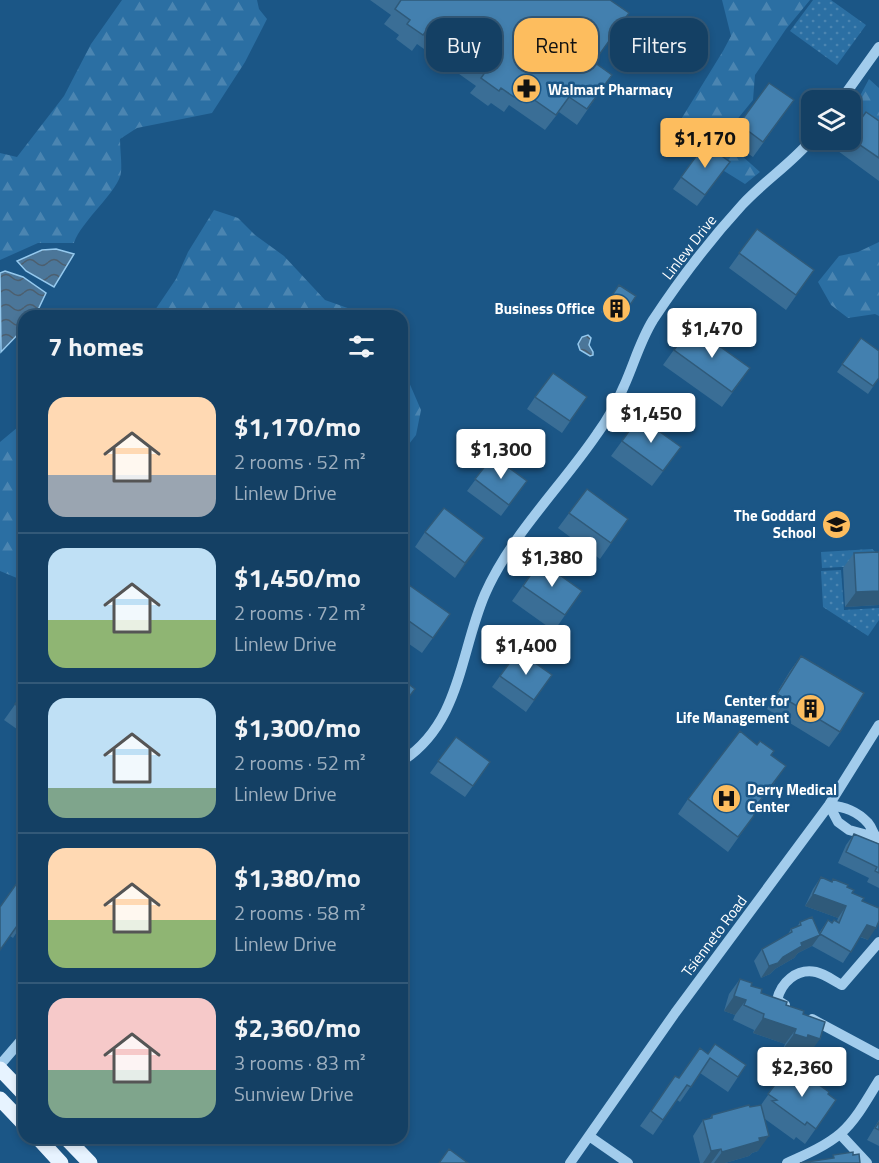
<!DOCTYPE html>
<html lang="en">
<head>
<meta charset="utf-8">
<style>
  body { margin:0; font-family:"Titillium Web",sans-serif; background:#1d476a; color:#f1f3f6; height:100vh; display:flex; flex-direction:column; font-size:22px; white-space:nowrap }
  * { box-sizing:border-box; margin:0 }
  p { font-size:20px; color:#9dafbf }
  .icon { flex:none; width:33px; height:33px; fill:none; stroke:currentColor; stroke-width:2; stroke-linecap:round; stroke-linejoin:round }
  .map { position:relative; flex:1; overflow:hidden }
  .drawer { position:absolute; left:18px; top:310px; width:390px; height:834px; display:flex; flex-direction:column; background:#144064; border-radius:18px; box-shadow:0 3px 9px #0003,0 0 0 2px #335978 }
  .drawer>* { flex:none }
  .hud { position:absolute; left:426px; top:18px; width:363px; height:54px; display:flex; gap:12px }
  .buttons { position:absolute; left:801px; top:90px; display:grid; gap:12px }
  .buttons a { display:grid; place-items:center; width:60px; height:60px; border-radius:12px; background:#144064; box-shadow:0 3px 9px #0003,0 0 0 2px #335978; font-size:30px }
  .price { position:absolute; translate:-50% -51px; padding:0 14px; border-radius:6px; background:#fff; color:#222; font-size:20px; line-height:39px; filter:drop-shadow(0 2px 3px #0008) }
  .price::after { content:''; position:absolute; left:50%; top:36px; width:18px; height:14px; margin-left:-9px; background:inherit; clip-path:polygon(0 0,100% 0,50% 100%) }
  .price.on { background:#fdbd5e; color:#111 }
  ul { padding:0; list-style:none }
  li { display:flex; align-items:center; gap:18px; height:150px; padding:0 30px }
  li+li { border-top:2px solid #335978 }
  li span { display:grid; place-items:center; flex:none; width:168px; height:120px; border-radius:18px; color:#555 }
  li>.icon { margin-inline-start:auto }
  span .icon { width:72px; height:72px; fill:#fffc; stroke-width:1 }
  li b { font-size:26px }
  h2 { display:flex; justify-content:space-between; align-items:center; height:72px; padding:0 30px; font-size:26px }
  .tag { padding:0 21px; border-radius:18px; background:#144064; box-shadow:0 3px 9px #0003,0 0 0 2px #335978; font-size:21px; line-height:54px }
  .tag.on { background:#fdbd5e; color:#111 }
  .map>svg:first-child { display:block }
</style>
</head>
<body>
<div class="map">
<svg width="879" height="1163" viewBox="0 0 879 1163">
  <defs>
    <pattern id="grass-dots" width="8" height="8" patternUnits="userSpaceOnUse" patternTransform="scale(1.5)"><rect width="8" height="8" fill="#2b6fa3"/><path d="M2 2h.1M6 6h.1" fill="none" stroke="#4b85b1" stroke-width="1.8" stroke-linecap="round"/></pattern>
    <pattern id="forest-firs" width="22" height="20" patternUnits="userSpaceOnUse" patternTransform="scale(1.5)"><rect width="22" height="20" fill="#2b6fa3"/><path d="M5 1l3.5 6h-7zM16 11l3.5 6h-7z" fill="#4b85b1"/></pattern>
    <pattern id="water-waves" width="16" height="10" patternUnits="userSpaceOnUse" patternTransform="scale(1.5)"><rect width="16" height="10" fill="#4b7699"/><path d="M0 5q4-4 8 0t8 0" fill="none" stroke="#4c5f6f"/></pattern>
  </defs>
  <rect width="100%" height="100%" fill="#1b5686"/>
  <path fill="url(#grass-dots)" d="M813 0H831L866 25 837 65 790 31Z
    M872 549 878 554 879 565 822 568 821 552Z
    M841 570 844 610 879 608V620L868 636 823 607 821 571Z"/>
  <path fill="url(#forest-firs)" d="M122 0H257L259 9 267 19 245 62 212 113 137 128 120 139C120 149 122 162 121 172 120 190 81 221 74 243H38L0 260V153L17 157 64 96 91 44Z
    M722 0H810L786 29 755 75 753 100 722 138 760 172 745 184 692 151 672 134 723 51 731 36Z
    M869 79 879 88V127L853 109Z
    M214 210 238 218 255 235 284 256 325 300 356 311 364 316H151L176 279 188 252Z
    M879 242V316L875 314 848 318 831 305 818 282 839 256 858 252Z
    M402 366 421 410 416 435 402 453Z
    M24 422V581L0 571V442Z"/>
  <path fill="url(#water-waves)" stroke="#95c9ee" stroke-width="1.5" d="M56 249 74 254 54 287 26 271 17 261 42 250Z
    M5 271 23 277 46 293 35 316H24V328L1 352 0 273Z
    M588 335 591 338 589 345 593 352V355L590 356 580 350 578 344 582 337Z"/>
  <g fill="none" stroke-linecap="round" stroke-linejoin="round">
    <path stroke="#a2ccec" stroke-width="10" d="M841 100 879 47
      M402 761C461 723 460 652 485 594 511 535 561 487 597 434 608 419 617 403 624 386 634 364 640 341 653 320 680 279 710 240 742 205 764 181 791 164 812 139
      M829 805C845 807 857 811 868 823 873 829 873 835 879 840
      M829 805 838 822 849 830 875 837
      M785 1005 777 1000C781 983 796 968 816 972 825 974 834 981 842 985L879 942
      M812 1019 879 1055
      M0 1065 24 1037
      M840 1134 867 1163
      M589 1136 628 1163
      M570 1163 675 1013 829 805 879 725
      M787 1163C805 1155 826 1146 841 1133 856 1120 868 1098 879 1080"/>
    <path stroke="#e7f3ff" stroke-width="15" d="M0 1069 24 1094
      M0 1099 24 1124
      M38 1138 61 1163
      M66 1138 90 1163"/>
  </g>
  <path fill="#3a6e96" d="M370 0H610L594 62 601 90 577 125 559 112 545 130 509 105 504 112 491 103 488 106 470 93 476 86 417 44 412 51 396 39 399 35 384 24 391 15Z
    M769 83 794 100 753 157 728 140Z
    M879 121V181L838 151 846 140H850V134Z
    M705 144 730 162 697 206 673 189Z
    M757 229 814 270 786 310 729 268Z
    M619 285 636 296 618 323 601 312Z
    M691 326 750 368 722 407 663 365Z
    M861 338 879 378 868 394 837 372Z
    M535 397H587L562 433 527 409Z
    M622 441 670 462 652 486 611 456Z
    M493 456 527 481 501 516 467 491Z
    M587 489 628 519 600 559 558 528Z
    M425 532 484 538 455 578 415 547Z
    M854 553 879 605 845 607 843 568Z
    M540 561 582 591 554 631 512 601Z
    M402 594 450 614 422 653 402 639Z
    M518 651 552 675 526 712 492 687Z
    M801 656 840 732 829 747 767 709 790 671Z
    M24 692V734L4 720Z
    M456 737 490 762 465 797 430 773Z
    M771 755 775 782 756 807 753 817 728 852 678 814 688 799Z
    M854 834 879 844V888L867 882 869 878 838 863 846 845Z
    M821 877 831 882 833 879 847 887 862 901 868 940 860 937 843 963 812 946 798 953 794 958 775 969 770 974 761 978 754 961 762 949 788 934 791 929 797 927 800 922 819 933 828 920 832 922 837 921 838 918 805 906 813 889Z
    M0 907 24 921 13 938 10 936Z
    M740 979 761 993 803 1014 809 1054 799 1051 797 1053 783 1049 785 1044 753 1033 754 1030 733 1020 735 1015 724 1011 729 994Z
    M708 1054 746 1065 728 1092 700 1073 680 1102 677 1100 653 1135 640 1126 675 1076 679 1078Z
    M788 1067 836 1100 805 1144 796 1137 794 1140 765 1119 758 1151 752 1153 749 1156 725 1163H700L693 1136 703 1120 709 1119 712 1115 761 1105Z
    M879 1120V1146L867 1140Z"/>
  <path fill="#2f5a7a" d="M484 538 474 554 455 578 465 563Z
    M879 591V605L845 607 856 592Z
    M813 894 846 906 838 918 805 906Z
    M867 925 876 928 868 940 859 936Z
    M820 935 812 946 798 953 794 958 775 969 770 974 761 978 769 966 801 943Z
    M734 996 746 1000 735 1015 724 1011Z
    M763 1018 796 1029 785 1044 753 1033Z
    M794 1034 808 1035 820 1039 809 1054 799 1051 797 1053 783 1049Z
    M769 1136 758 1151 752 1153 749 1156 725 1163H714L722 1152 759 1138Z
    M721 1149 711 1163H703L711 1151Z"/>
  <path fill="#4380af" stroke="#2f5a7a" stroke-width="1.5" d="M401 0H610L629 13 594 62 612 75 587 109 569 97 556 115 520 90 514 97 501 88 499 91 481 78 486 71 428 29 423 35 407 24 410 20 395 9Z
    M769 83 794 100 763 142 739 124Z
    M866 112 879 121V158L850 138V134Z
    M705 144 730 162 705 195 681 177Z
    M757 229 814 270 796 295 739 253Z
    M619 285 636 296 623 316 606 304Z
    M691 326 750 368 732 392 674 350Z
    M861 338 879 351V378L873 386 842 364Z
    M553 373 587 397 570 421 535 397Z
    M639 417 681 447 663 471 622 441Z
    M493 456 527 481 509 505 475 479Z
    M587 489 628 519 611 543 569 513Z
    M444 508 484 538 465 563 425 532Z
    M879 552V591L856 592 854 553Z
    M540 561 582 591 565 615 523 586Z
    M409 585 450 614 433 638 402 616V594Z
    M518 651 552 675 534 700 500 676Z
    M801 656 864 693 840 732 777 694Z
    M402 679 415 689 402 706Z
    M24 692V711L15 704Z
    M740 731 757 745 760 741 774 751 771 755 786 766 756 806 757 808 753 817 738 837 688 799Z
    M456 737 490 762 473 786 438 761Z
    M854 834 879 844V873L875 871 877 867 846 852Z
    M24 873V921L20 927 17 926 0 950V907Z
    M821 877 832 882 833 879 848 885 847 887 854 890 852 893 864 898 862 901 879 908V921L876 928 867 925 851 952 820 934 828 920 832 923 834 920 839 923 846 906 813 894Z
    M812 917 820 935 801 943 802 946 783 957 778 963 769 966 762 949 792 932 791 929 801 925 800 922Z
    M740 979 752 983 751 986 762 989 761 993 787 1002 786 1005 804 1011 803 1014 825 1022 820 1039 808 1035 807 1038 794 1034 796 1029 763 1018 764 1014 744 1005 746 1000 734 996Z
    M715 1044 746 1065 738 1077 710 1058 691 1087 687 1085 663 1120 651 1111 675 1076 679 1078 700 1048 708 1054Z
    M788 1067 796 1073 798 1070 829 1092 828 1094 836 1100 816 1129 807 1122 805 1125 772 1101 777 1100 768 1094Z
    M749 1105 750 1107 761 1105 769 1136 759 1138 760 1141 722 1152 721 1149 711 1151 703 1120 712 1118V1115Z
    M879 1122V1130L875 1128Z
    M449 1149 468 1163H439Z
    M853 1152V1155L859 1154 860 1163H800L834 1158 833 1155Z"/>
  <defs>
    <symbol id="pharmacy-disc" viewBox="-11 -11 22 22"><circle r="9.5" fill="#fdbd5e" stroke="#1b5686"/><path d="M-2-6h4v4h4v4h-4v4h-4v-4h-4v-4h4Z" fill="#111"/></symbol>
    <symbol id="building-disc" viewBox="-11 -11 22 22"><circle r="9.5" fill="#fdbd5e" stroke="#1b5686"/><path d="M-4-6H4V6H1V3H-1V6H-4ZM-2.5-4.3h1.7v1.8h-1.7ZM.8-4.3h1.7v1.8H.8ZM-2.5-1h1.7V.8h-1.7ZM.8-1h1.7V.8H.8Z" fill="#111"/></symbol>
    <symbol id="school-disc" viewBox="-11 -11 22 22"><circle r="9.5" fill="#fdbd5e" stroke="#1b5686"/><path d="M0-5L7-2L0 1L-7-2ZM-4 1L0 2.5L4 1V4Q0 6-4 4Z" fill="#111"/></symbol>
    <symbol id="hospital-disc" viewBox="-11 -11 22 22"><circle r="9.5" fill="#fdbd5e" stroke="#1b5686"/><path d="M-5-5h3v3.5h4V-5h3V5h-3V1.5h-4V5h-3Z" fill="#111"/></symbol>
  </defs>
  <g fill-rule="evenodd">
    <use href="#pharmacy-disc" x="510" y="72" width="33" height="33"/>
    <use href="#building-disc" x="600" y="292" width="33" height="33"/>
    <use href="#school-disc" x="820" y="508" width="33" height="33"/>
    <use href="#building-disc" x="794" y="692" width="33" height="33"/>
    <use href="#hospital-disc" x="710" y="782" width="33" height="33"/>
  </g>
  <g text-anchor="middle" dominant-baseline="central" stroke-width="5" stroke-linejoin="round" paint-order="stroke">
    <g font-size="15" font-weight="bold" fill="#fff" stroke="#1b5686" text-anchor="end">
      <text x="548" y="89" text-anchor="start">Walmart Pharmacy</text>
      <text x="595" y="308">Business Office</text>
      <text x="816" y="515">The Goddard<tspan x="816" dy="17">School</tspan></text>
      <text x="789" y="700">Center for<tspan x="789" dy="17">Life Management</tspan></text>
      <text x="747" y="789" text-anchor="start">Derry Medical<tspan x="747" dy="17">Center</tspan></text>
    </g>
    <g font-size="15" fill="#fff" stroke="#1b5686">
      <text transform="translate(689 247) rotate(-52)">Linlew Drive</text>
      <text transform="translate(714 936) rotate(-53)">Tsienneto Road</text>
    </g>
  </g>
</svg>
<div class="buttons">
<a><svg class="icon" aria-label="layers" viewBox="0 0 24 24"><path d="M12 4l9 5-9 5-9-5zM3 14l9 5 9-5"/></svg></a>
</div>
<b class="price on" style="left:705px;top:169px">$1,170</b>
<b class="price" style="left:712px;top:359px">$1,470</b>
<b class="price" style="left:651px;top:444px">$1,450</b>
<b class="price" style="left:501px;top:480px">$1,300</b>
<b class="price" style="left:552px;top:588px">$1,380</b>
<b class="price" style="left:526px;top:676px">$1,400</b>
<b class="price" style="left:802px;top:1098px">$2,360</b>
<div class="hud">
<a class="tag">Buy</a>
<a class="tag on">Rent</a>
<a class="tag">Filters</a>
</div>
<section class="drawer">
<h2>7 homes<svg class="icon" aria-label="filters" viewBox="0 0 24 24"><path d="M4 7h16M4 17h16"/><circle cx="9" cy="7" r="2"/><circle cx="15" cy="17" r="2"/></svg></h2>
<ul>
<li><span style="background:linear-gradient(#ffd9b3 65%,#9aa5b1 0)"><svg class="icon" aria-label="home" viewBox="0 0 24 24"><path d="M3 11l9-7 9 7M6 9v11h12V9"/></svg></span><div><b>$1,170/mo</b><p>2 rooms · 52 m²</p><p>Linlew Drive</p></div></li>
<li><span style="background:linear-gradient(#bfe0f5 60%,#8fb573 0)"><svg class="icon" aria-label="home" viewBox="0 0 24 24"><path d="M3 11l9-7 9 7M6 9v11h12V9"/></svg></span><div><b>$1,450/mo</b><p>2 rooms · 72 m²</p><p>Linlew Drive</p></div></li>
<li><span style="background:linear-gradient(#bfe0f5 75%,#7fa58c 0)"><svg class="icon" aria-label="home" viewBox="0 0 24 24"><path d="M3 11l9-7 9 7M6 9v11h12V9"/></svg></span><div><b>$1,300/mo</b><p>2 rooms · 52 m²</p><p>Linlew Drive</p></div></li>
<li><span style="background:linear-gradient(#ffd9b3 60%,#8fb573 0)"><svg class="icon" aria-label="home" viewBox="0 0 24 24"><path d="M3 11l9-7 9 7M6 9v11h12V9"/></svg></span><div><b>$1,380/mo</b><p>2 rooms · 58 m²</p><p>Linlew Drive</p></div></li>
<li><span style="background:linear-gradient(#f6c9c9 60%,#7fa58c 0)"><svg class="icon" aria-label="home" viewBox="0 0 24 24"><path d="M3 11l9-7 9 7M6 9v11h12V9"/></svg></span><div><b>$2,360/mo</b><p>3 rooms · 83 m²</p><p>Sunview Drive</p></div></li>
</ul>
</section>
</div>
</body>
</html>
